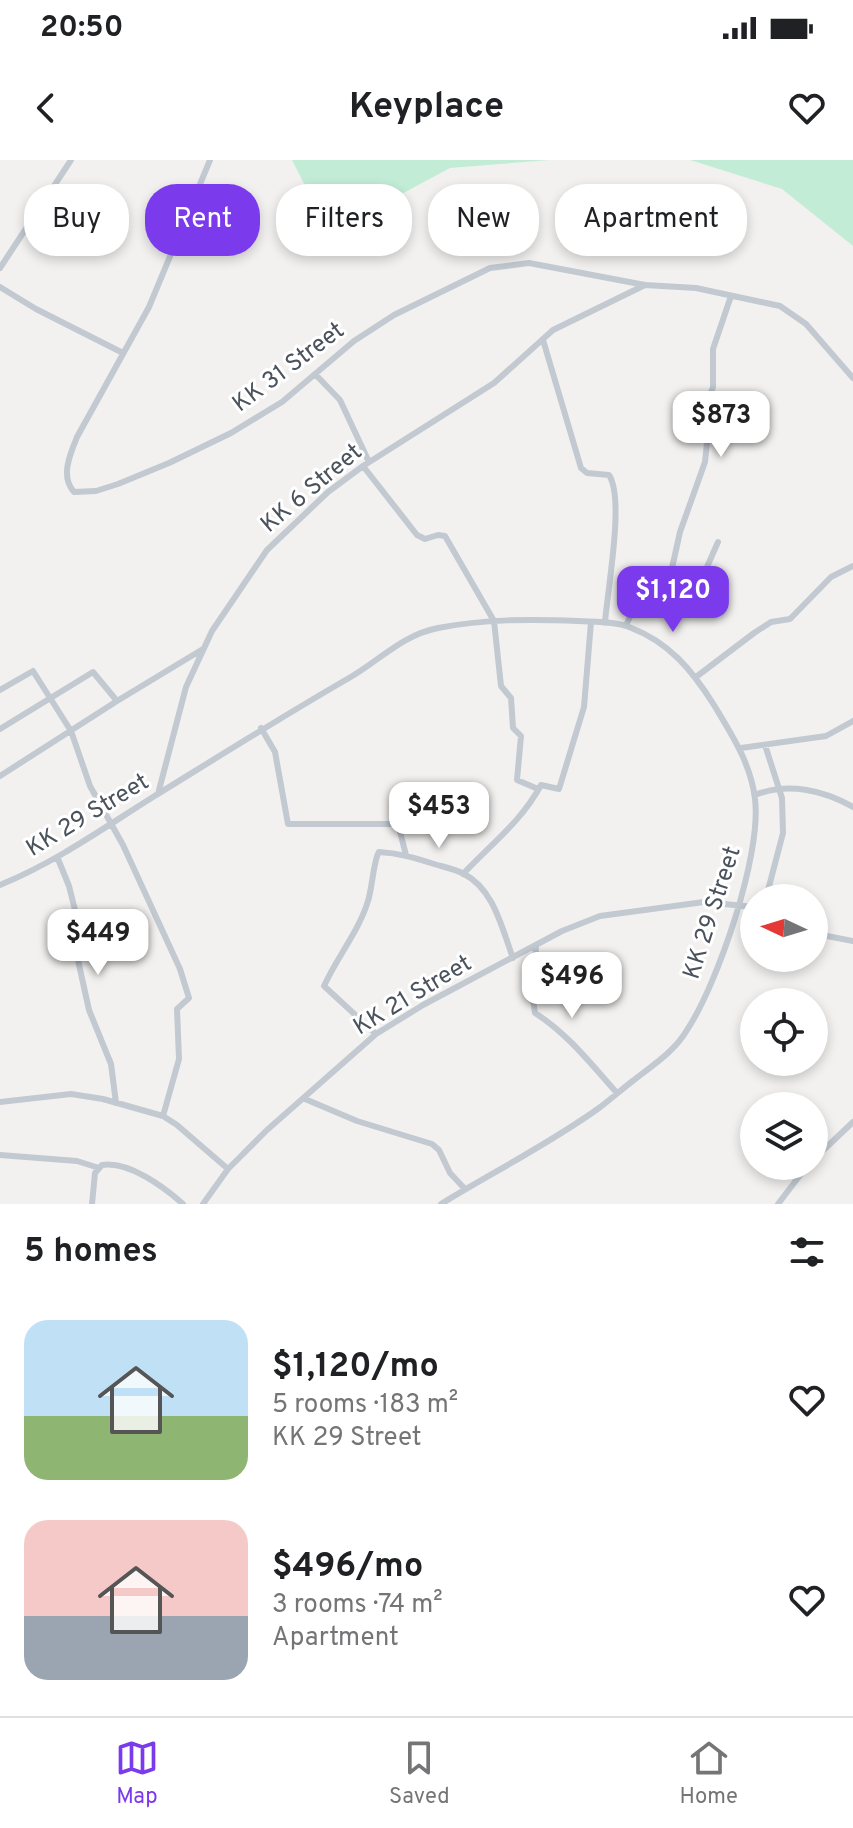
<!DOCTYPE html>
<html lang="en">
<head>
<meta charset="utf-8">
<style>
  body { margin:0; font-family:Overpass,sans-serif; background:#f6f6f6; color:#202124; height:100vh; display:flex; flex-direction:column; font-size:30px; white-space:nowrap }
  * { box-sizing:border-box; margin:0 }
  p { font-size:26px; color:#757577 }
  .icon { flex:none; width:44px; height:44px; fill:none; stroke:currentColor; stroke-width:2; stroke-linecap:round; stroke-linejoin:round }
  .map { position:relative; height:1044px; overflow:hidden }
  .details { display:flex; flex-direction:column; background:#fff; flex:1 }
  .details>* { flex:none }
  .guide { position:absolute; left:24px; top:24px; width:806px; height:72px; display:flex; gap:16px }
  .needle { width:52px; rotate:274deg }
  .controls { position:absolute; left:740px; top:724px; display:grid; gap:16px }
  .controls a { display:grid; place-items:center; width:88px; height:88px; border-radius:50%; background:#fff; box-shadow:0 4px 12px #0003; font-size:40px }
  .price { position:absolute; translate:-50% -68px; padding:0 18px; border-radius:16px; background:#fff; color:#222; font-size:26px; line-height:52px; filter:drop-shadow(0 2px 4px #0008) }
  .price::after { content:''; position:absolute; left:50%; top:48px; width:24px; height:18px; margin-left:-12px; background:inherit; clip-path:polygon(0 0,100% 0,50% 100%) }
  .price.on { background:#7c3aed; color:#fff }
  ul { padding:0; list-style:none }
  li { display:flex; align-items:center; gap:24px; height:200px; padding:0 24px }
  li span { display:grid; place-items:center; flex:none; width:224px; height:160px; border-radius:24px; color:#555 }
  li>.icon { margin-inline-start:auto }
  span .icon { width:96px; height:96px; fill:#fffc; stroke-width:1 }
  li b { font-size:34px }
  h2 { display:flex; justify-content:space-between; align-items:center; height:96px; padding:0 24px; font-size:34px }
  .chip { padding:0 28px; border-radius:32px; background:#fff; box-shadow:0 4px 12px #0003; font-size:28px; line-height:72px }
  .chip.on { background:#7c3aed; color:#fff }
  .status { display:flex; justify-content:space-between; align-items:center; height:56px; padding:0 40px; background:#fff; direction:ltr }
  .status svg { height:22px; fill:currentColor }
  header { display:flex; justify-content:space-between; align-items:center; height:104px; padding:0 24px; background:#fff; font-size:36px; font-weight:700 }
  .tabs { display:flex; justify-content:space-around; align-items:center; height:112px; border-top:2px solid #e0e0e0; background:#fff; font-size:22px; color:#757577 }
  .tabs a { display:grid; justify-items:center; gap:4px }
  .tabs .on { color:#7c3aed }
  .map>svg:first-child { display:block }
</style>
</head>
<body>
<div class="status"><b>20:50</b><svg viewBox="0 0 49 12"><path d="M0 12V9h3v3zM5 12V6h3v6zM10 12V3h3v9zM15 12V0h3v12zM26 1h20v11H26zM47 4h2v5h-2z"/></svg></div>
<header><svg class="icon" aria-label="back" viewBox="0 0 24 24"><path d="M15 5l-7 7 7 7"/></svg>Keyplace<svg class="icon" aria-label="heart" viewBox="0 0 24 24"><path d="M12 20l-8-8c-3-5 5-10 8-4 3-6 11-1 8 4z"/></svg></header>
<div class="map">
<svg width="853" height="1044" viewBox="0 0 853 1044">
  <rect width="100%" height="100%" fill="#f2f1f0"/>
  <path fill="#c3ecd6" d="M292 0H550L450 8 329 73Z
    M690 0H853V86L782 29Z"/>
  <g fill="none" stroke-linecap="round" stroke-linejoin="round">
    <path stroke="#c2c9d1" stroke-width="6" d="M210 0 149 147 77 277C70 294 60 317 74 332L96 331 118 324 169 303 231 273 282 242 354 181 394 155 490 108 529 103 645 125 696 128 780 146 806 164 853 218
      M0 108 71 0
      M0 127 36 149 123 193
      M543 180 581 308 587 313 609 315C625 339 607 431 605 463
      M315 214 340 240 369 302
      M363 306 417 375 425 379 438 375 445 376 494 461 501 526 511 538 513 568 521 576 517 620 538 629
      M653 444 672 408 680 372 705 302 709 263 707 243 713 227V189L731 136
      M626 465 636 445 653 444 688 450 718 382
      M696 517 754 473 771 462 790 459 831 417 853 406
      M0 530 33 511 71 571 90 626 123 685 180 809 189 838 177 849 179 899 163 956
      M261 568 275 592 288 664H398L406 695
      M0 569 93 512 117 541 203 489
      M765 585 782 638 783 673 766 738
      M741 588 826 576 853 561
      M0 616 117 541
      M158 634 186 527 212 471 267 390 328 332 363 306 494 223 553 170 645 125
      M755 635C788 622 823 630 853 647
      M58 699 69 726 76 754 74 782 89 850 111 904 116 943
      M463 714C492 683 521 662 541 625L559 629 584 547 591 462
      M0 725C56 702 102 669 153 637 218 597 283 556 349 518 379 501 402 475 438 468 484 459 531 459 578 461 594 462 614 461 629 467 669 482 692 510 714 545 732 575 751 604 755 639 762 694 718 823 687 870 674 892 653 905 634 920 622 929 611 939 599 948 549 984 493 1012 441 1044
      M814 771 827 776 853 781
      M536 786 533 840 535 853C568 874 591 904 617 933
      M376 874 324 826C337 797 359 771 368 741 372 729 374 698 379 692 399 693 415 698 434 704 444 707 455 709 464 714 494 729 502 769 513 798
      M305 939 357 961 432 984 439 990 450 1013 465 1029
      M0 942 71 934 103 939 163 956 177 965 228 1009
      M0 995 77 1001 99 1008
      M814 999 853 962
      M92 1044 95 1013 102 1005C129 1001 164 1027 183 1044
      M203 1044 228 1009 267 970 376 874 423 845 562 771 600 756 704 742 754 747
      M778 1044 807 1006"/>
  </g>
  <g text-anchor="middle" dominant-baseline="central" stroke-width="6" stroke-linejoin="round" paint-order="stroke">
    <g font-size="24" fill="#4a525c" stroke="#fff">
      <text transform="translate(289 208) rotate(-37)">KK 31 Street</text>
      <text transform="translate(312 329) rotate(-40)">KK 6 Street</text>
      <text transform="translate(88 656) rotate(-31)">KK 29 Street</text>
      <text transform="translate(713 753) rotate(-72)">KK 29 Street</text>
      <text transform="translate(413 836) rotate(-31)">KK 21 Street</text>
    </g>
  </g>
</svg>
<div class="controls">
<a><svg class="needle" viewBox="-14 -14 28 28"><path d="M0-13l5 13h-10z" fill="#e53935"/><path d="M0 13l5-13h-10z" fill="#757577"/></svg></a>
<a><svg class="icon" aria-label="locate" viewBox="0 0 24 24"><circle cx="12" cy="12" r="6"/><path d="M12 2v4M12 18v4M2 12h4M18 12h4"/></svg></a>
<a><svg class="icon" aria-label="layers" viewBox="0 0 24 24"><path d="M12 4l9 5-9 5-9-5zM3 14l9 5 9-5"/></svg></a>
</div>
<b class="price" style="left:721px;top:299px">$873</b>
<b class="price on" style="left:673px;top:474px">$1,120</b>
<b class="price" style="left:439px;top:690px">$453</b>
<b class="price" style="left:98px;top:817px">$449</b>
<b class="price" style="left:572px;top:860px">$496</b>
<div class="guide">
<a class="chip">Buy</a>
<a class="chip on">Rent</a>
<a class="chip">Filters</a>
<a class="chip">New</a>
<a class="chip">Apartment</a>
</div>
</div>
<section class="details">
<h2>5 homes<svg class="icon" aria-label="filters" viewBox="0 0 24 24"><path d="M4 7h16M4 17h16"/><circle cx="9" cy="7" r="2"/><circle cx="15" cy="17" r="2"/></svg></h2>
<ul>
<li><span style="background:linear-gradient(#bfe0f5 60%,#8fb573 0)"><svg class="icon" aria-label="home" viewBox="0 0 24 24"><path d="M3 11l9-7 9 7M6 9v11h12V9"/></svg></span><div><b>$1,120/mo</b><p>5 rooms · 183 m²</p><p>KK 29 Street</p></div><svg class="icon" aria-label="heart" viewBox="0 0 24 24"><path d="M12 20l-8-8c-3-5 5-10 8-4 3-6 11-1 8 4z"/></svg></li>
<li><span style="background:linear-gradient(#f6c9c9 60%,#9aa5b1 0)"><svg class="icon" aria-label="home" viewBox="0 0 24 24"><path d="M3 11l9-7 9 7M6 9v11h12V9"/></svg></span><div><b>$496/mo</b><p>3 rooms · 74 m²</p><p>Apartment</p></div><svg class="icon" aria-label="heart" viewBox="0 0 24 24"><path d="M12 20l-8-8c-3-5 5-10 8-4 3-6 11-1 8 4z"/></svg></li>
</ul>
</section>
<nav class="tabs">
<a class="on"><svg class="icon" aria-label="map" viewBox="0 0 24 24"><path d="M3 6l6-2 6 2 6-2v14l-6 2-6-2-6 2zM9 4v14M15 6v14"/></svg>Map</a>
<a><svg class="icon" aria-label="saved" viewBox="0 0 24 24"><path d="M7 4h10v16l-5-4-5 4z"/></svg>Saved</a>
<a><svg class="icon" aria-label="home" viewBox="0 0 24 24"><path d="M3 11l9-7 9 7M6 9v11h12V9"/></svg>Home</a>
</nav>
</body>
</html>
